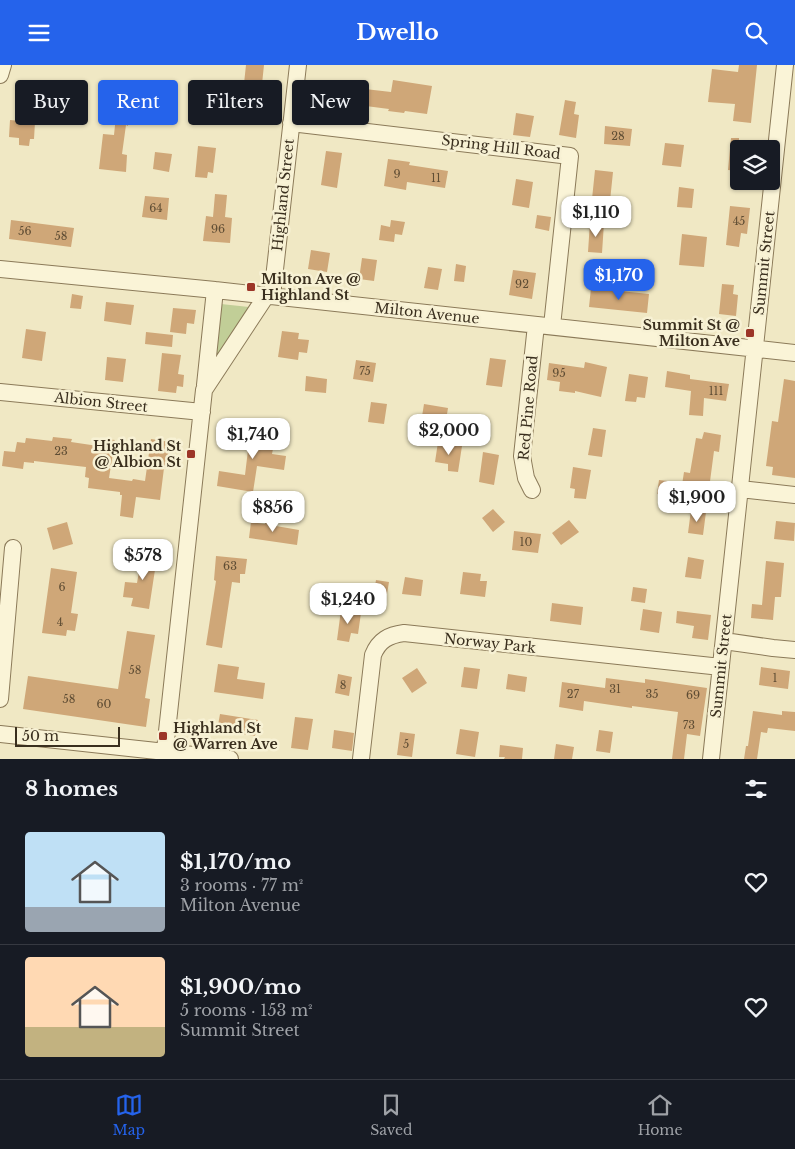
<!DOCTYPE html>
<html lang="en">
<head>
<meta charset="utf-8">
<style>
  body { margin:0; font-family:"Libre Baskerville",serif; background:#242831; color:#f1f3f6; height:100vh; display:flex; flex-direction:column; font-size:19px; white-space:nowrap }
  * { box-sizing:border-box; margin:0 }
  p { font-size:16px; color:#9ea1a6 }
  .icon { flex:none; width:28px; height:28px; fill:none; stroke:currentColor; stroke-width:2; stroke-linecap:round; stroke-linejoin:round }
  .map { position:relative; height:694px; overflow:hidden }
  .details { display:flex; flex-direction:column; background:#171b24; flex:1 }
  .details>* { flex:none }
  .banner { position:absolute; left:15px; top:15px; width:500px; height:45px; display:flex; gap:10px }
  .tools { position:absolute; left:730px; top:75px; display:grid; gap:10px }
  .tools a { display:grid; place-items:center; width:50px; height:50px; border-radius:5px; background:#171b24; box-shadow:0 1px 4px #0004; font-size:25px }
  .scale { position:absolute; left:15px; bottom:12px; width:105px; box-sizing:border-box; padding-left:5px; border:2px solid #3a2f1e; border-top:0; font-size:14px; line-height:18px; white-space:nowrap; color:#3a2f1e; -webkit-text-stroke:4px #f7f1d4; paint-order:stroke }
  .price { position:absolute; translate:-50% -42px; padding:0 11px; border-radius:10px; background:#fff; color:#222; font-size:16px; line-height:32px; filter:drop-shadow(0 1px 2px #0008) }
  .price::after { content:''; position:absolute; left:50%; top:30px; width:15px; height:11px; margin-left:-8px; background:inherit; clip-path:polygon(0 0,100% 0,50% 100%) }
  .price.current { background:#2563eb; color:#fff }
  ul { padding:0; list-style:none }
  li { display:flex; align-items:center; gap:15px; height:125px; padding:0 25px }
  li+li { border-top:1px solid #363941 }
  li span { display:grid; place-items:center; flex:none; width:140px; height:100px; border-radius:5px; color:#555 }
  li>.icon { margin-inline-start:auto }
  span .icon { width:60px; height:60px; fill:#fffc; stroke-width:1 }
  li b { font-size:21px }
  h2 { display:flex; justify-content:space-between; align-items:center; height:60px; padding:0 25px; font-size:21px }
  .pill { padding:0 18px; border-radius:5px; background:#171b24; box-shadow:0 1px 4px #0004; font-size:18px; line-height:45px }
  .pill.current { background:#2563eb; color:#fff }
  header { display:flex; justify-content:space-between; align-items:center; height:65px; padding:0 25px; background:#2563eb; color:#fff; font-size:22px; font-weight:700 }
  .menu { display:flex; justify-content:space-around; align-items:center; height:70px; border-top:1px solid #363941; background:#171b24; font-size:14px; color:#9ea1a6 }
  .menu a { display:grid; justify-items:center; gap:2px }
  .menu .current { color:#2563eb }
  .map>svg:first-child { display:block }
</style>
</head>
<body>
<header><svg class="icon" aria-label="menu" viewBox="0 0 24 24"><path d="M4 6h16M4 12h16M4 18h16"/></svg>Dwello<svg class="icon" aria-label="search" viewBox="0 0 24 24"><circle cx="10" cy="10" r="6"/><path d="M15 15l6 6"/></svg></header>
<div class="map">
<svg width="795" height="694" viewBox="0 0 795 694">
  <rect width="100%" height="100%" fill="#f0e8c4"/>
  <path fill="#c1ce97" d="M221 239 249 242 215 295Z"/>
  <path fill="#cfa778" d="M246 0H264L260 38 275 39 273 52 242 49 243 46H241Z
    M739 0H757L751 58 733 56 735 39 708 37 712 4 738 7Z
    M393 15 432 21 427 49 405 46 404 48 388 46 389 44 358 40 357 45 328 41 331 21 365 26V24L391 27Z
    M565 35 576 37 574 49 579 50 576 73 559 70Z
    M22 39H32L31 57H35L34 74H30L29 81 19 80V73L9 72 10 55 21 56Z
    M117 41 129 42 128 61 126 60 122 89 127 90 126 107 99 104 103 69 114 70Z
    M516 48 534 51 530 72 513 70Z
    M605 61 632 64 630 81 604 79Z
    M731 73H739V106L728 105Z
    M665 78 684 80 681 102 662 100Z
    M198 81 216 83 213 108 208 107 207 113 195 112Z
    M326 86 342 88 337 123 321 120Z
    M155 87 172 89 169 107 153 104Z
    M388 94 410 97 409 100 448 106 445 123 407 117 406 125 384 121Z
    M595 105 613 107 610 136 592 134Z
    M516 114 533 117 529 143 512 140Z
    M679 122 694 124 692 143 677 142Z
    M215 129 227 130 225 152 232 153 230 178 203 176 206 151 213 152Z
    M145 131 169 133 167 155 142 152Z
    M730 141 750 143 747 169 741 168 739 182 726 180Z
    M537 150 551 152 549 166 535 163Z
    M11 155 74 163 71 182 9 174Z
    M391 155 405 157 402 170 395 169 394 177 379 175 381 160 390 162Z
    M590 157 604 158 602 188 588 187Z
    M682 169 707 172 704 202 679 200Z
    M311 185 330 188 327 207 308 204Z
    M362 193 377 195 374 216 359 214Z
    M456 199 466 201 464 217 454 216Z
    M428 202 442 204 438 225 424 223Z
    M513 205 536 208 532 234 509 230Z
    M722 219 734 220 733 229 738 230 736 251 719 249Z
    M591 223 649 229 647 248 589 242Z
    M72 229 83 231 81 244 70 243Z
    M106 237 134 240 131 260 104 256Z
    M173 243 196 245 194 259 187 258 186 269 170 267Z
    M26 264 46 267 42 296 22 293Z
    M282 266 299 268 298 274 309 275 307 288 299 287 298 295 278 292Z
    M146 267 173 270 172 282 145 279Z
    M162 288 181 290 178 309 184 310 183 322 177 321 176 328 158 326Z
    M107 292 126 294 123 317 105 315Z
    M490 293 506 295 502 322 486 320Z
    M356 295 376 298 373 317 353 314Z
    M585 297 607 302 601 332 575 326V328L559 326 560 317 547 315 549 298 584 303Z
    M667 306 690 310V314L729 319 726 336 704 333 703 351 689 350 691 326 665 322Z
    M629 309 648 312 645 333 637 332 636 337 625 336Z
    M306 311 327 314 326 328 305 326Z
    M784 314 795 316V413L772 410 773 402 766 401 772 356 778 357Z
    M371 337 387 339 384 359 368 357Z
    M424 339 448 343 443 374 419 370Z
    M249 363 267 366 266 371 275 373 272 389 286 391 284 405 257 401 253 427 217 421 219 406 245 410 248 385 236 384 238 368 248 369Z
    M593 363 606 365 602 392 588 390Z
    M704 367 721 370 719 387 714 386 709 424 682 420 684 407 690 408 696 373 702 374Z
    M53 372 72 374 71 377 98 381 99 373 115 375 109 413 132 416 133 414 145 416 151 374 170 377 166 403H164L160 435 136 432 133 453 120 451 122 430H120V427L88 423 89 413 85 412 86 402 34 396V398L24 397 23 404 2 401 4 386 15 387 17 377 25 378 26 373 52 376Z
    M438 377 462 381 458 407 448 406V399L435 397Z
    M483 387 499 390 494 420 479 417Z
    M573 402 591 405 586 434 574 433 575 424 570 423Z
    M659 415 676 417 673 432 657 429Z
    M493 444 505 457 493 467 482 453Z
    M691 445 706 447 703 470 688 468Z
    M266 453 277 455 276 461 299 465 297 480 249 473 251 457 265 459Z
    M569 455 579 467 561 480 552 468Z
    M776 456 795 458 794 476 774 474Z
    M67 457 73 479 53 485 47 463Z
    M514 466 541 469 538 488 512 485Z
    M143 483 158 485 149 544 131 541 133 533 123 532 125 517 137 518Z
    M216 491 247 494 245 509H240V518L232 517 222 583 206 580 216 516 214 515Z
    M688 492 704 495 701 514 685 512Z
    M766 496 784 498 781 532H775L773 555 751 553 752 539 762 540Z
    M51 503 77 507 71 548 78 549 75 566 67 565 66 571 42 568Z
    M463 507 481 509 480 516H487L485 532 460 529Z
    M405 512 423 515 421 531 402 529Z
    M376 515 389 517 387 529 374 527Z
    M633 522 647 524 645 538 631 536Z
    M552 538 583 542 581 560 550 556Z
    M643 544 662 547 659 568 640 565Z
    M341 545 361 548 358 569 351 568 349 577 337 575Z
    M677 546 711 550 708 575 692 573 694 561 676 558Z
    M127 566 155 570 145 633 150 634 146 662 23 644 28 611 118 624Z
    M218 599 239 602 237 614 265 618 263 634 214 627Z
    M464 602 480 604 477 624 461 622Z
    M761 602 790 606 788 624 759 620Z
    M417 603 427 618 412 628 402 613Z
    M338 609 352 612 349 631 335 628Z
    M508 609 527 612 525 627 506 624Z
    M606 613 645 618V614L707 623 700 671 687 669 684 694H672L678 647 632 641V643L584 636 583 646 559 642 562 617 605 623Z
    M753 646 782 650V646L795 647V666L768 663 767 668 761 667 757 694H744L746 681H748Z
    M220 649 258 655 255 671 217 666Z
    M295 652 313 654 308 685 291 683Z
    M460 664 479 667 475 692 456 689Z
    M334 665 354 668 352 686 332 683Z
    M599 665 613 667 610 688 596 686Z
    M400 667 415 669 412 692 397 690Z
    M556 679 574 682 572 694H554Z
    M500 680 523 683 522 694H504L505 692H499Z"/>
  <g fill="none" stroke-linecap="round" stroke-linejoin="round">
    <defs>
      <path id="minor" d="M0 10 3 0
        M291 58 570 91 552 261
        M0 204 215 225 795 288
        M272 231 298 0
        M205 320 215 225
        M0 327 202 347
        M740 424 795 430
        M532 425 526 413 522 391 536 260
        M724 576 773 583 795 585
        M0 634 13 483
        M0 669 230 694
        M164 694 204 325 266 231
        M361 694 373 590C379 575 389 570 404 568L721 602
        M711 694 785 0"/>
    </defs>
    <use href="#minor" stroke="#8b7a59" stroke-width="18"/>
    <use href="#minor" stroke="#faf4d7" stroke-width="16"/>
  </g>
  <g fill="#9c3527" stroke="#f7f1d4" stroke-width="2">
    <rect x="246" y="217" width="10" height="10" rx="2.5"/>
    <rect x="745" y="263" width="10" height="10" rx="2.5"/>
    <rect x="186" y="384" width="10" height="10" rx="2.5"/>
    <rect x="158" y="666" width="10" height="10" rx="2.5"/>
  </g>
  <g text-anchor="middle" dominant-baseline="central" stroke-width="5" stroke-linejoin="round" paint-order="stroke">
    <g font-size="11" fill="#5f4d34">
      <text x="618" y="71">28</text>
      <text x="397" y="109">9</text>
      <text x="436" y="113">11</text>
      <text x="156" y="143">64</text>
      <text x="739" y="156">45</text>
      <text x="218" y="164">96</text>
      <text x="25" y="166">56</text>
      <text x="61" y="171">58</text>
      <text x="522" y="219">92</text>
      <text x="365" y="306">75</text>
      <text x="559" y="308">95</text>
      <text x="716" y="326">111</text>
      <text x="61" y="386">23</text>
      <text x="526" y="477">10</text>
      <text x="230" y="501">63</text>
      <text x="62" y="522">6</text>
      <text x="60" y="557">4</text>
      <text x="135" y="605">58</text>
      <text x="775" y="613">1</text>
      <text x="343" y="620">8</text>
      <text x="615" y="624">31</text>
      <text x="573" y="629">27</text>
      <text x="652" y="629">35</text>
      <text x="693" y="630">69</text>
      <text x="69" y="634">58</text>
      <text x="104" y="639">60</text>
      <text x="689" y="660">73</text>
      <text x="406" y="679">5</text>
    </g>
    <g font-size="14" fill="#3a2f1e" stroke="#f7f1d4">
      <text transform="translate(501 82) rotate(7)">Spring Hill Road</text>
      <text transform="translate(283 130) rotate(-84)">Highland Street</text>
      <text transform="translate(764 198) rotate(-84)">Summit Street</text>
      <text transform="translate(427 248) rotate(6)">Milton Avenue</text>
      <text transform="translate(101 337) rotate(6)">Albion Street</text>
      <text transform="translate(528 343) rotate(-85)">Red Pine Road</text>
      <text transform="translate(490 578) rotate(6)">Norway Park</text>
      <text transform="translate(721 601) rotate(-84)">Summit Street</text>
    </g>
    <g font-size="14" font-weight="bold" fill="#3a2f1e" stroke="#f7f1d4" text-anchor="start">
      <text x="261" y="214">Milton Ave @<tspan x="261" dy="16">Highland St</tspan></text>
      <text x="740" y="260" text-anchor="end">Summit St @<tspan x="740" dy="16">Milton Ave</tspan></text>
      <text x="181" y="381" text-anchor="end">Highland St<tspan x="181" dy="16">@ Albion St</tspan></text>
      <text x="173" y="663">Highland St<tspan x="173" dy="16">@ Warren Ave</tspan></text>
    </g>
  </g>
</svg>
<div class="tools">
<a><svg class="icon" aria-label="layers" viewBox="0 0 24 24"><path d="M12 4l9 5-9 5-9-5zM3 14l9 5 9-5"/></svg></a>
</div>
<div class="scale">50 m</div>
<b class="price" style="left:596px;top:173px">$1,110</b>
<b class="price current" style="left:619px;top:236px">$1,170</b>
<b class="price" style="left:449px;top:391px">$2,000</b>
<b class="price" style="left:253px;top:395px">$1,740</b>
<b class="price" style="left:697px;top:458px">$1,900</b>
<b class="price" style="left:273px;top:468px">$856</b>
<b class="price" style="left:143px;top:516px">$578</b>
<b class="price" style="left:348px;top:560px">$1,240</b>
<div class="banner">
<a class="pill">Buy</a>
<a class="pill current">Rent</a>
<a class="pill">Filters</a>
<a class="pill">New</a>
</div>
</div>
<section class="details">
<h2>8 homes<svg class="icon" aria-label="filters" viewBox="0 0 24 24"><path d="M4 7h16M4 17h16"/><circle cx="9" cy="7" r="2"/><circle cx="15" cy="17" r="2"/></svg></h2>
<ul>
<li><span style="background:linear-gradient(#bfe0f5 75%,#9aa5b1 0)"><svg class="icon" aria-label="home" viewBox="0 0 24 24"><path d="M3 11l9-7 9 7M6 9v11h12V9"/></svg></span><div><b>$1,170/mo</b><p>3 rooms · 77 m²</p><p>Milton Avenue</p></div><svg class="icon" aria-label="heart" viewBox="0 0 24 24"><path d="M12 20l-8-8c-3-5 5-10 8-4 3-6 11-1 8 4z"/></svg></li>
<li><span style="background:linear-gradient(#ffd9b3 70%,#c2b280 0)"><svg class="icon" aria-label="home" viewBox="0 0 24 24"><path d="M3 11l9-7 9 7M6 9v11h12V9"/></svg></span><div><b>$1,900/mo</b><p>5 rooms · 153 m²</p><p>Summit Street</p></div><svg class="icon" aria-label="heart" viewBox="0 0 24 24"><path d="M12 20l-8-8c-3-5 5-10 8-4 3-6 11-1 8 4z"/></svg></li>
</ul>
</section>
<nav class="menu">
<a class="current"><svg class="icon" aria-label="map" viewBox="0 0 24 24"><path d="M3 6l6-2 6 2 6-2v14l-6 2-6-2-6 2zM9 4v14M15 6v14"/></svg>Map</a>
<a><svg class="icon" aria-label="saved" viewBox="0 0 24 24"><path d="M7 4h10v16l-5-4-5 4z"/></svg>Saved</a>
<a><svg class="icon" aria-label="home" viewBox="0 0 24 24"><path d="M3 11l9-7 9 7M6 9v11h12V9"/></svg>Home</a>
</nav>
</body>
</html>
